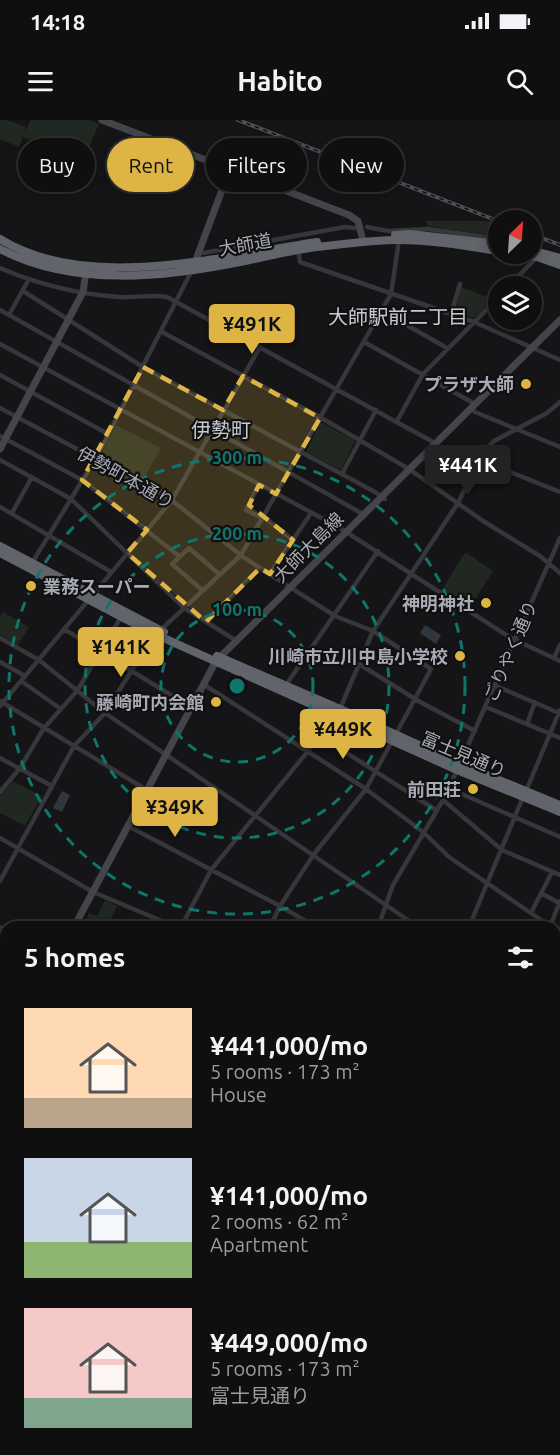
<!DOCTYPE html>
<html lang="en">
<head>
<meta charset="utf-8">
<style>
  body { margin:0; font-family:Ubuntu,"Noto Sans JP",sans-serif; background:#191819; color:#f1f3f6; height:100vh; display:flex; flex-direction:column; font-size:22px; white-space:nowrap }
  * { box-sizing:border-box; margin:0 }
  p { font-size:20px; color:#9c9c9f }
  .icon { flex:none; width:33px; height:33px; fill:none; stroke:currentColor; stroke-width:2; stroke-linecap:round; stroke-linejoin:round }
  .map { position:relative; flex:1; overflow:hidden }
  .drawer { position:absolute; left:0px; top:801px; width:561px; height:534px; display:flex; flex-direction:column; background:#100f10; border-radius:18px 18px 0 0; box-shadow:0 3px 15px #0003,0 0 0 2px #302f30 }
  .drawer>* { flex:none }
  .banner { position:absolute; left:18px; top:18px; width:525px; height:54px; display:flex; gap:12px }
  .needle { width:39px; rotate:25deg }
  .fabs { position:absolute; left:488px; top:90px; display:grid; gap:12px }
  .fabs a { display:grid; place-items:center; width:54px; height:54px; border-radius:50%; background:#100f10; box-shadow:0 3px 15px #0003,0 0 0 2px #302f30; font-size:30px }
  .price { position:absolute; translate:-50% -51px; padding:0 14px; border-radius:6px; background:#deb545; color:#111; font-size:20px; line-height:39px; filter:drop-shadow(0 2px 3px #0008) }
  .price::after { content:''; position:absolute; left:50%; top:36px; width:18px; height:14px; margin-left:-9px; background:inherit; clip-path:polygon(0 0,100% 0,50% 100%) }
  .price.current { background:#222; color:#fff }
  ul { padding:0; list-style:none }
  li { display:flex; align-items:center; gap:18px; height:150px; padding:0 24px }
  li span { display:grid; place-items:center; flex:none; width:168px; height:120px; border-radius:0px; color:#555 }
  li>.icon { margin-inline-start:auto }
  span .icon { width:72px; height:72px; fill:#fffc; stroke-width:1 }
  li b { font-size:26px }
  h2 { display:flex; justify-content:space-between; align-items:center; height:72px; padding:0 24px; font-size:26px }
  .tag { padding:0 21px; border-radius:27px; background:#100f10; box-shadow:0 3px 15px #0003,0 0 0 2px #302f30; font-size:21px; line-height:54px }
  .tag.current { background:#deb545; color:#111 }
  .status { display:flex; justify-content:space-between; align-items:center; height:42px; padding:0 30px; background:#100f10; direction:ltr }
  .status svg { height:16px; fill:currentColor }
  header { display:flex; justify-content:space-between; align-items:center; height:78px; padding:0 24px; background:#100f10; font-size:27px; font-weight:700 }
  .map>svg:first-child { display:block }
</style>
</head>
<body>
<div class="status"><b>14:18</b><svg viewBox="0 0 49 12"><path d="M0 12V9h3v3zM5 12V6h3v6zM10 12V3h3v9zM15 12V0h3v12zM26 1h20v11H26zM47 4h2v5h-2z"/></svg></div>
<header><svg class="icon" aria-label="menu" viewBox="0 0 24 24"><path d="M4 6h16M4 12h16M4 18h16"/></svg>Habito<svg class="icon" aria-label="search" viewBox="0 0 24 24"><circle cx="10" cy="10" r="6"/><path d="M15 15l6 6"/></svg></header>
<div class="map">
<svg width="560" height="1335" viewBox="0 0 560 1335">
  <rect width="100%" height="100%" fill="#151416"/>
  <path fill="#212822" d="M0 0H7L26 7 25 14 30 0H89L99 4 83 41 23 17 19 27 0 19Z
    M426 101H491L498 104V117L428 106Z
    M461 167 493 179 492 181 474 198 455 192Z
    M320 303H323L355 321 341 350 306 332Z
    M116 305 161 328 143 360 100 337Z
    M467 433 493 451 471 486 469 487 443 470V468L464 434Z
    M3 492 29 507 18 525 0 515V497Z
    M13 661 42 676 25 706 0 693V676Z
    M105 780 117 786 107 807H83L89 793 97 796Z"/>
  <path fill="#2f363d" d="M425 505 441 515 436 524 420 513Z
    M62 671 70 675 62 692 53 688Z"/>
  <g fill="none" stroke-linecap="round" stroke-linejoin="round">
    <path stroke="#36363b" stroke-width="4.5" d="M367 107 388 111 428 109 498 119
      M298 130 300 142 474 202 560 240
      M203 133 345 107 355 108
      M0 148C37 164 79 174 119 177 134 178 154 174 167 177L435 323
      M509 166 537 137
      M23 171 143 247 375 372 385 379
      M0 190 363 394
      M382 191 447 228
      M451 194 460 164
      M9 195 29 159
      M162 212 318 296 409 349 483 401 540 436 560 453
      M364 222 475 284
      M0 224 340 408 511 518 560 541
      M0 255 108 314
      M471 287 475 292 560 327
      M0 288 169 378 243 437 335 496 373 511 431 549 396 614
      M397 301 423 254 498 178
      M0 316 82 360 179 436
      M0 340 71 379 183 487 235 520
      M480 340 560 372
      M342 354 376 290
      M259 365 246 390 262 398
      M0 387 111 452
      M12 393 32 357
      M263 396 293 420
      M32 443 97 336 192 150
      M270 454 311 393
      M202 470 172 444 189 428 219 454
      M206 502 260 448
      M64 509 190 587
      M0 518 39 540 105 593 418 807
      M554 538 560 525
      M0 542 25 556
      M359 544 420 582 475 611
      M21 561 61 589
      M203 564 366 669 423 712 449 737 544 802 560 809
      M286 565 378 431
      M496 566 559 593
      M0 581 147 670
      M0 586 172 380 260 227
      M486 587 560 618
      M527 604 535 582
      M320 616 436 690
      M0 638 52 666
      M448 668 560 717
      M526 671 560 590
      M0 672 20 648 44 608 77 571 121 497
      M443 680 502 730 560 755
      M128 706 280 786 316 807
      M0 718 93 772 176 807
      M0 761 74 626 105 593 152 518 241 435 391 174 399 120
      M541 773 559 783
      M531 793 552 752
      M0 807 6 810
      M181 807 211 750 308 631 340 589 373 511 458 383 484 331 494 321 547 293 560 282
      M270 807 280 786 314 734 366 669 392 621
      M378 807 393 765 443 680 457 650 560 418
      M469 807 523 677
      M550 807 560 781
      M555 882 560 884
      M0 913 6 916
      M0 946 6 950
      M555 950 560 953
      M555 1012 560 1001
      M0 1061 6 1055
      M0 1087 6 1094
      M0 1121 6 1116
      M0 1150 6 1157
      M555 1167 560 1164
      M0 1180 6 1174
      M0 1283 6 1290
      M0 1299 6 1294
      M40 1329 46 1335
      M158 1329 163 1335
      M274 1329 279 1335
      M337 1329 342 1335"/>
    <path stroke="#44454a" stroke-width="7" d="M102 0 349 95 358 101 362 117
      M195 142 230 49
      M0 329 83 172 86 151
      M74 807 216 541 560 200
      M0 873 6 876
      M0 880 6 883
      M0 907 6 901
      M0 1030 6 1032
      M555 1036 560 1040
      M555 1101 560 1096
      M446 1329 447 1335
      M452 1329 454 1335"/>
    <path stroke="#525359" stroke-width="8" d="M555 1276 560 1275
      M555 1296 560 1294
      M353 1335 374 1329
      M414 1335 435 1329"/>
    <path stroke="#62646b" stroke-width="8" d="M395 115 410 114 498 124
      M0 119C87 173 222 136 317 122
      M0 129C74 168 167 157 245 141 269 136 293 130 317 127 344 124 371 120 399 120 431 120 466 126 498 131
      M531 130 560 138
      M511 134 537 137 560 145
      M0 426 164 512
      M0 433 148 511 457 650 560 692
      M217 536 340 589 460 644 560 685
      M555 1283 560 1281
      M555 1289 560 1288
      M371 1335 392 1329
      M394 1335 415 1329"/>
    <defs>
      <path id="rail" d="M238 0 498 101
        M531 114 560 125"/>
    </defs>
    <use href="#rail" stroke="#4f5055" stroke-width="4"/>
    <use href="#rail" stroke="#101011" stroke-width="1.5" stroke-dasharray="4.5" stroke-linecap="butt"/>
  </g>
  <path fill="#deb545" fill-opacity="0.2" stroke="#deb545" stroke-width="4.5" stroke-dasharray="12 8" stroke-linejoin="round" d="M143 247 223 290 243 256 320 298 276 374 259 365 249 385 293 420 270 454 260 448 206 502 127 433 147 410 82 360Z"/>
  <g fill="none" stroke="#0f766e" stroke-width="3" stroke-dasharray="10 8">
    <circle cx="237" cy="566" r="76"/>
    <circle cx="237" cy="566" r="152"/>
    <circle cx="237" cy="566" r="228"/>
  </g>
  <g fill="#deb545" stroke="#101011" stroke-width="2">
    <circle cx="526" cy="264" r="6"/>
    <circle cx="31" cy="466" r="6"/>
    <circle cx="486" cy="483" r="6"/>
    <circle cx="460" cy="536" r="6"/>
    <circle cx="216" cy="582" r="6"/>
    <circle cx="473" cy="669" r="6"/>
  </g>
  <g text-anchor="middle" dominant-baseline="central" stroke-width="4.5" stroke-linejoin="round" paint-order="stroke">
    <g font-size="18" fill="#a8abb5" stroke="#101011">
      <text transform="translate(245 124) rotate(-10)">大師道</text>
      <text transform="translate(126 357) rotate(29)">伊勢町本通り</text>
      <text transform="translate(308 427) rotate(-45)">大師大島線</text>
      <text transform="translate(510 531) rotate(-67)">ごりやく通り</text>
      <text transform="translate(464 634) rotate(23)">富士見通り</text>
    </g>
    <g font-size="18" font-weight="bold" fill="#a8abb5" stroke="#101011" text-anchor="end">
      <text x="514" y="264">プラザ大師</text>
      <text x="43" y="466" text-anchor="start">業務スーパー</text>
      <text x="474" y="483">神明神社</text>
      <text x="448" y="536">川崎市立川中島小学校</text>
      <text x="204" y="582">藤崎町内会館</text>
      <text x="461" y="669">前田荘</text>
    </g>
    <g font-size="20" fill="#c8cad1" stroke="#101011">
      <text x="398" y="196">大師駅前二丁目</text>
      <text x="221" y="309">伊勢町</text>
    </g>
  </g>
  <circle cx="237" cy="566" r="9" fill="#0f766e" stroke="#101011" stroke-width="3"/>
  <g font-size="18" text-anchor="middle" font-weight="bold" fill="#0f766e" stroke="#101011" stroke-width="4.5" stroke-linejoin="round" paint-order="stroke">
    <text x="237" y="344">300 m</text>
    <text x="237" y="420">200 m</text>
    <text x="237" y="496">100 m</text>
  </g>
</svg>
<div class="fabs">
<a><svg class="needle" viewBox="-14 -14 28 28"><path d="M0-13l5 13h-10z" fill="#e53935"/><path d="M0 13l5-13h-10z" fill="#9c9c9f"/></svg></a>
<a><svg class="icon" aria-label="layers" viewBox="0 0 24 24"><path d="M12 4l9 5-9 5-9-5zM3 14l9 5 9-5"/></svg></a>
</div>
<b class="price" style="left:252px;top:235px">¥491K</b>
<b class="price current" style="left:468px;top:376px">¥441K</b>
<b class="price" style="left:121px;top:558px">¥141K</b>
<b class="price" style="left:343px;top:640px">¥449K</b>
<b class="price" style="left:175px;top:718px">¥349K</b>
<div class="banner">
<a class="tag">Buy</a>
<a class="tag current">Rent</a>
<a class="tag">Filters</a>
<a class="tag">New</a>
</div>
<section class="drawer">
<h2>5 homes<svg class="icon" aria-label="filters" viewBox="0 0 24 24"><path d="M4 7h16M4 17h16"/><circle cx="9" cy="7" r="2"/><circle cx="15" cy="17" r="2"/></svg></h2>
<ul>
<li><span style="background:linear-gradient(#ffd9b3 75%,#b9a48a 0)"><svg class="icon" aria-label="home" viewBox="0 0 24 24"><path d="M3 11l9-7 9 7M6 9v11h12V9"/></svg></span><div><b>¥441,000/mo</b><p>5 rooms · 173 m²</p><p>House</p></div></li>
<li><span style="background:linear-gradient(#c9d6e8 70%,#8fb573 0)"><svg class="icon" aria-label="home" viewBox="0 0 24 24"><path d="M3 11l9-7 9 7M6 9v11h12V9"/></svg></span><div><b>¥141,000/mo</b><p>2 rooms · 62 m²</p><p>Apartment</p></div></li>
<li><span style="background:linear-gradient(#f6c9c9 75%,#7fa58c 0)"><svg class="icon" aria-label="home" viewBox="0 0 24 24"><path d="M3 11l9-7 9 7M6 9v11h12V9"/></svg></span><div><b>¥449,000/mo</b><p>5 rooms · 173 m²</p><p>富士見通り</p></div></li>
</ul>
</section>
</div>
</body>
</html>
